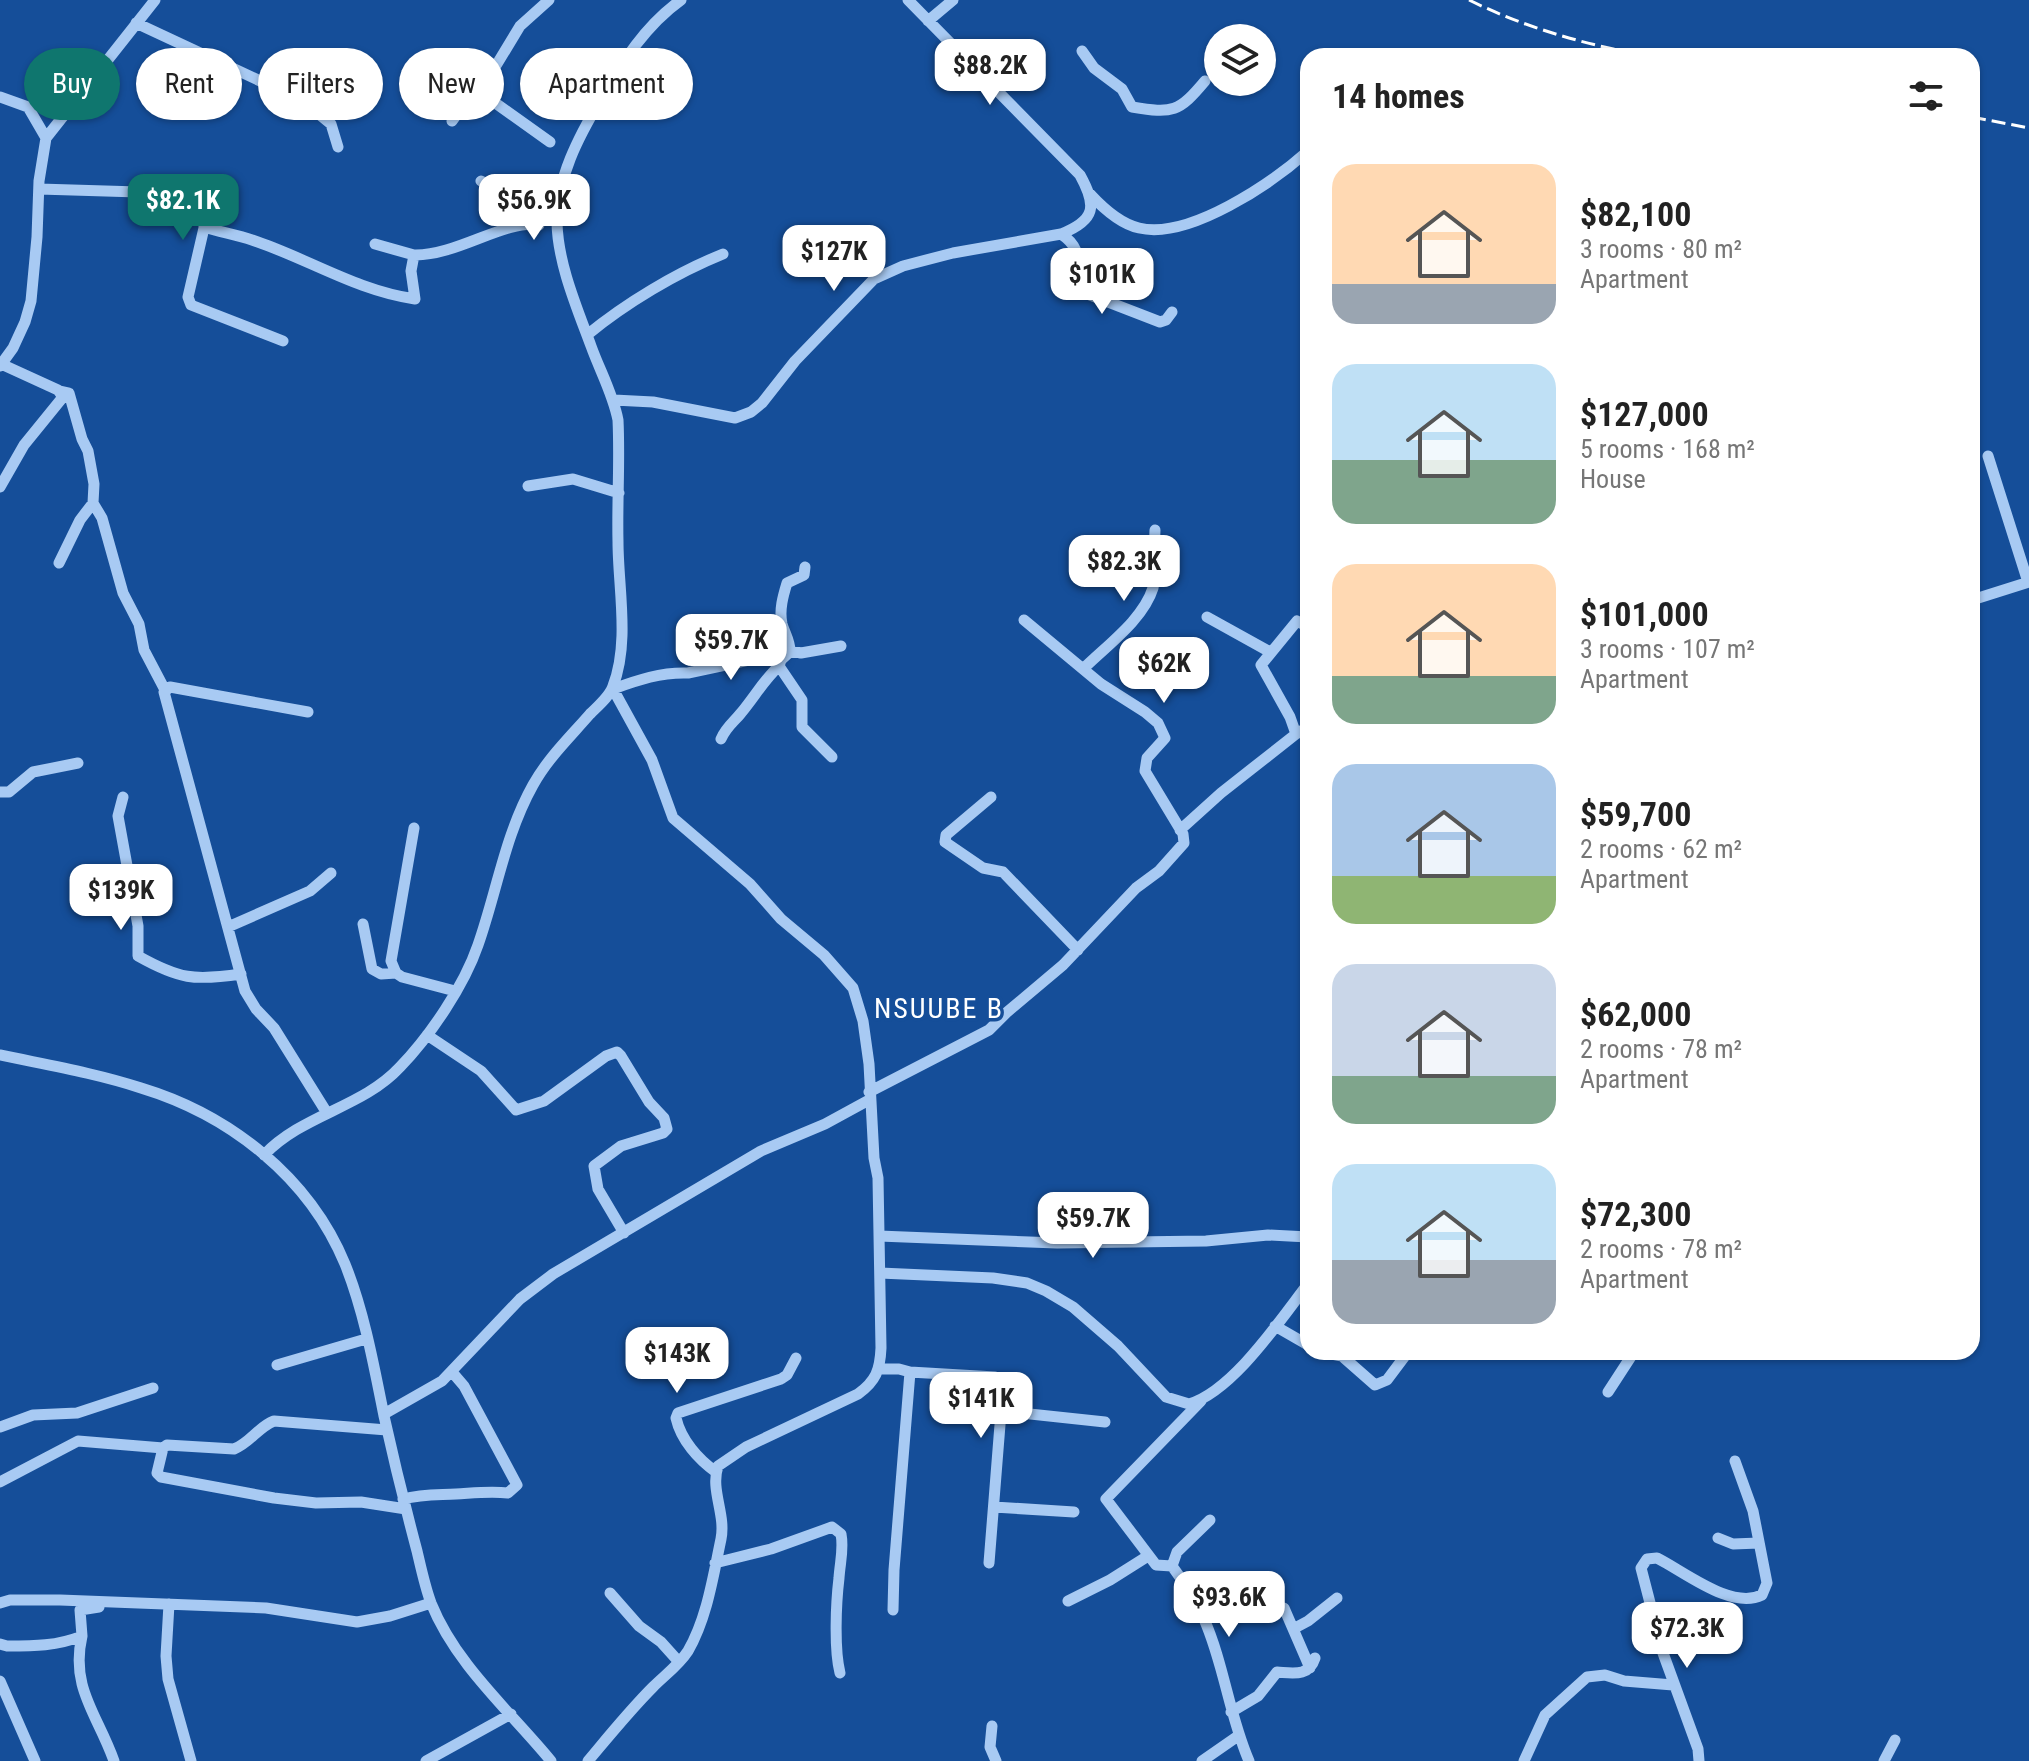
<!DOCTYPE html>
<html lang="en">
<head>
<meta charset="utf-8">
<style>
  body { margin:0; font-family:"Roboto Condensed",sans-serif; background:#f6f6f6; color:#222; height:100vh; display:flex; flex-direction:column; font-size:30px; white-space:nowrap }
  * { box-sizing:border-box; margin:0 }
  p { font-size:26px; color:#767676 }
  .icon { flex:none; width:44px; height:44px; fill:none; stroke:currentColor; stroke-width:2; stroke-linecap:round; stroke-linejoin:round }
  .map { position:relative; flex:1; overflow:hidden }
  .side { position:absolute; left:1300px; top:48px; width:680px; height:1312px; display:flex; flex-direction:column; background:#fff; border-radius:24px; box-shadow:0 2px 6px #0004 }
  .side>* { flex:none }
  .hud { position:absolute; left:24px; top:48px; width:760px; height:72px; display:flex; gap:16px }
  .buttons { position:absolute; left:1204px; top:24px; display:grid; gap:16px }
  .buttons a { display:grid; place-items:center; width:72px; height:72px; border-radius:50%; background:#fff; box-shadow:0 2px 6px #0004; font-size:40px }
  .price { position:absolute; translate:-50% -68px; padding:0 18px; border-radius:16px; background:#fff; color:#222; font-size:26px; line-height:52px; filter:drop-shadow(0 2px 4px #0008) }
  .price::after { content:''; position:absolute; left:50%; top:48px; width:24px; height:18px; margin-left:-12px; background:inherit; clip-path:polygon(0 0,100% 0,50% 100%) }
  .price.active { background:#0f766e; color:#fff }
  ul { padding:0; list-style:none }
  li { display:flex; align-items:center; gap:24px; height:200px; padding:0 32px }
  li span { display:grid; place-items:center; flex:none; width:224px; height:160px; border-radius:24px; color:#555 }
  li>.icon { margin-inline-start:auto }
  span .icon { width:96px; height:96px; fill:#fffc; stroke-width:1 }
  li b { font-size:34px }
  h2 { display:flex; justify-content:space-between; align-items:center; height:96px; padding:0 32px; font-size:34px }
  .chip { padding:0 28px; border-radius:36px; background:#fff; box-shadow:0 2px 6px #0004; font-size:28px; line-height:72px }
  .chip.active { background:#0f766e; color:#fff }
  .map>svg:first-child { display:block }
</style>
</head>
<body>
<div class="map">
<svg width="2029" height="1761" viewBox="0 0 2029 1761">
  <rect width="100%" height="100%" fill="#154e99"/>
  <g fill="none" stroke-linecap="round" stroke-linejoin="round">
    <path stroke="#a8caf3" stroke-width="11" d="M549 0 520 26 480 92 550 142
      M928 21 953 0
      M136 23 303 101 331 124 338 147
      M1082 51 1094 68 1122 89 1132 107C1173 114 1179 112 1205 81
      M0 97 28 107 46 138
      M452 121 467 100 480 92
      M39 189 205 194 210 202 188 297 191 305 283 341
      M1090 194C1102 207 1121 224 1139 228 1189 240 1272 183 1308 151
      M204 227C220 232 237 235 252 240 307 258 357 291 415 299L411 271 414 255 375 244
      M1061 234C1086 250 1075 270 1085 293L1160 322 1166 320 1172 312
      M414 255C457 256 505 219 539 225 523 206 504 191 481 181
      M587 335C626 303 676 273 723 254
      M0 366 13 348 25 322 31 301 37 237 39 181 46 138 155 0
      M60 391 69 393 82 439 88 451 94 484 93 503 102 518 123 593 139 624 144 650 165 690
      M614 400 653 402 735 418 751 412 762 403 795 361 874 279 903 266 953 253 1061 234C1096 220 1097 206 1080 175L908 0
      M1988 456 2028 582
      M528 486 573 479 619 493
      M0 487 24 445 63 397 58 390 1 364
      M59 563 80 520 93 503
      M1972 600 2029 582
      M1207 617 1270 652
      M1308 627 1297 621 1261 665 1290 717 1296 734 1308 727
      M790 651C790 641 785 634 782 624 779 610 783 596 787 583L804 575 805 567
      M791 651 781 660 779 666 802 700V727L832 757
      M1083 669C1106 646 1143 620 1153 588 1157 570 1154 548 1155 530
      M308 712 170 687 164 692 245 991 256 1009 274 1028 327 1113
      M721 739C726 727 734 722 741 713 755 696 764 680 779 666
      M0 792H9L33 772 78 763
      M123 797 118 816 138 926V956C179 979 194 981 241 974
      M991 797 946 835 945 842 983 868 1003 872 1078 950
      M414 828 391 961 396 973 402 977 455 991
      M1180 830 1221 793 1296 734
      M363 924 372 969 381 974 396 973
      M228 927 310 891 331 873
      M427 1035 481 1071 516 1110 544 1101 606 1056 617 1052 621 1056 649 1102 664 1118 667 1129 663 1133 621 1146 594 1166 598 1189 624 1233
      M0 1055C47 1065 95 1073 141 1088 230 1115 309 1177 345 1264 364 1311 374 1366 384 1416 394 1461 405 1506 417 1551 421 1568 425 1587 431 1603 456 1665 510 1711 551 1761
      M869 1092 989 1030 1006 1013 1063 965 1136 888 1159 871 1184 843 1183 834 1145 771 1147 758 1165 738 1158 723 1145 712 1101 684 1024 620
      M264 1155C303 1114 362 1108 400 1067 430 1036 464 986 478 945 497 891 505 835 533 785 548 758 570 737 590 714 598 706 610 696 613 686 630 642 618 587 618 542 617 501 620 461 618 420 613 394 600 371 591 346 577 308 558 264 557 223 556 179 579 136 601 99 622 62 646 25 681 0
      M879 1236 1057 1243 1206 1241 1268 1235 1308 1237
      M880 1273 993 1278 1027 1283 1046 1291 1073 1307 1118 1346 1166 1397 1189 1404C1233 1391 1280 1320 1308 1284
      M1275 1326 1308 1345
      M1321 1352 1342 1356 1375 1385 1387 1380 1408 1352
      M277 1365 366 1339
      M879 1369H899L910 1372 894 1570 893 1610
      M910 1372 995 1377 1003 1387 989 1563
      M1608 1392 1634 1352
      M1001 1411 1105 1422
      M384 1414 442 1381 520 1299 553 1274 761 1151 825 1124 869 1100
      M0 1427 33 1415 77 1413 153 1388
      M387 1430 274 1421C258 1427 250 1443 234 1449L167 1445 163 1448 157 1473 161 1477 274 1498 316 1503 361 1502 406 1509
      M716 1472C698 1459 681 1440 676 1418L678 1413 781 1379 787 1375 796 1358
      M0 1482 78 1441 163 1448
      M403 1499C422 1494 437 1495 456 1494 474 1493 490 1491 508 1493L517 1485 464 1386 452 1372
      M994 1507 1074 1512
      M1718 1538 1733 1544 1759 1543
      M715 1563 771 1549 832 1527 841 1534C844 1549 840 1562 839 1578 836 1603 834 1649 840 1673
      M1172 1566 1156 1565 1106 1499 1201 1401
      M1172 1566C1184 1583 1196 1599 1204 1619 1224 1664 1229 1715 1249 1761
      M1172 1566 1177 1552 1210 1520
      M610 1593 639 1626 661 1642 679 1662
      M1068 1601 1110 1580 1148 1556
      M0 1603 10 1600H60L266 1608 357 1622 390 1616 431 1603
      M169 1604 166 1656 168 1679 191 1761
      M1284 1608 1310 1668
      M1293 1629 1308 1621 1337 1598
      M82 1636C70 1688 98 1715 114 1761
      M0 1644 7 1646C34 1646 57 1646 82 1636L80 1610 99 1607
      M0 1681 35 1761
      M1231 1712 1258 1696 1277 1672C1293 1673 1309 1677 1315 1658
      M992 1726 990 1747 996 1761
      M426 1761 511 1714
      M588 1761C609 1736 630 1710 653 1687 665 1675 679 1665 688 1651 707 1618 713 1577 721 1539 726 1514 710 1490 718 1466L746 1447 858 1394C876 1381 880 1370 881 1348L878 1178 874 1158 869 1064 863 1021 853 988 824 955 781 919 750 884 673 818 652 760 613 689C638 680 661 672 688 673L791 651 801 653 841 646
      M1202 1761 1238 1736
      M1524 1761 1545 1715 1587 1677 1605 1675 1624 1681 1673 1685
      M1699 1761 1698 1749 1663 1653 1641 1568 1647 1559 1657 1558C1685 1572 1731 1610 1762 1595L1767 1583 1753 1511 1735 1461
      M1884 1761 1895 1740"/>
    <path stroke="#fff" stroke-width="3" stroke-dasharray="14 6" stroke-linecap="butt" d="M1469 0C1526 28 1586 45 1649 56
      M1972 117 2029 128"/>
  </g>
  <g text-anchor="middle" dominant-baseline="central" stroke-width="7" stroke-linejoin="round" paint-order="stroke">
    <g font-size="28" letter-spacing="2" fill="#fff" stroke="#154e99">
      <text x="939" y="1008">NSUUBE B</text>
    </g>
  </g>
</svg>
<div class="buttons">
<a><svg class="icon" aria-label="layers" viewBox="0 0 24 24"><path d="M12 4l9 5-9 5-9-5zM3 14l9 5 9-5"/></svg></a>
</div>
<b class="price" style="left:990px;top:107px">$88.2K</b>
<b class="price active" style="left:183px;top:242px">$82.1K</b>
<b class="price" style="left:534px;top:242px">$56.9K</b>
<b class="price" style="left:834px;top:293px">$127K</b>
<b class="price" style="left:1102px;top:316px">$101K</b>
<b class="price" style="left:1124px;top:603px">$82.3K</b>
<b class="price" style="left:731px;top:682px">$59.7K</b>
<b class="price" style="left:1164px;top:705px">$62K</b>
<b class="price" style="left:121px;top:932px">$139K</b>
<b class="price" style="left:1093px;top:1260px">$59.7K</b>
<b class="price" style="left:677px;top:1395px">$143K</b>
<b class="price" style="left:981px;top:1440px">$141K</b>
<b class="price" style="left:1229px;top:1639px">$93.6K</b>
<b class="price" style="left:1687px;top:1670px">$72.3K</b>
<div class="hud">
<a class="chip active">Buy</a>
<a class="chip">Rent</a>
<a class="chip">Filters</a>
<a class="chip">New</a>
<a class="chip">Apartment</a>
</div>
<section class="side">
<h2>14 homes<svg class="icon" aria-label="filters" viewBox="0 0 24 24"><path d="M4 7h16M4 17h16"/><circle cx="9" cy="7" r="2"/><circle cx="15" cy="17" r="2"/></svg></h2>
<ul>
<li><span style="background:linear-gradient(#ffd9b3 75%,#9aa5b1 0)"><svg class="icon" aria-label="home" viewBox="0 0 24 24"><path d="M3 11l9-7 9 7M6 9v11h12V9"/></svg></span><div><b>$82,100</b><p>3 rooms · 80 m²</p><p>Apartment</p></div></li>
<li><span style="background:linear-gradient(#bfe0f5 60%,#7fa58c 0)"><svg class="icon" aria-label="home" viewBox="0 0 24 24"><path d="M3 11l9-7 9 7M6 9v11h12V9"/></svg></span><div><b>$127,000</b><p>5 rooms · 168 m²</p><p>House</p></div></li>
<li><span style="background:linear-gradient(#ffd9b3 70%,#7fa58c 0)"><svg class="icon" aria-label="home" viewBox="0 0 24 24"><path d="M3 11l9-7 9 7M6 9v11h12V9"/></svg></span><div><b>$101,000</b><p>3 rooms · 107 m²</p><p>Apartment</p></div></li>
<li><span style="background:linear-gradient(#a9c7e8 70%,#8fb573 0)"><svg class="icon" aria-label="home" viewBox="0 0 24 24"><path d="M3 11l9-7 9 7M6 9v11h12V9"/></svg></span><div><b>$59,700</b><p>2 rooms · 62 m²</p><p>Apartment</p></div></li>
<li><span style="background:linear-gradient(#c9d6e8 70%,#7fa58c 0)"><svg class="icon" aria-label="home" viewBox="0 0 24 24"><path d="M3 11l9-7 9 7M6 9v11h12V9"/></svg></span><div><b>$62,000</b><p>2 rooms · 78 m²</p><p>Apartment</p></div></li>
<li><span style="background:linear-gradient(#bfe0f5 60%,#9aa5b1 0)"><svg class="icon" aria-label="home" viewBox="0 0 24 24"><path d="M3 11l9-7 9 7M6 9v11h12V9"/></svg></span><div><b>$72,300</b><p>2 rooms · 78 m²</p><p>Apartment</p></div></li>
</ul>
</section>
</div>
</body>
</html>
